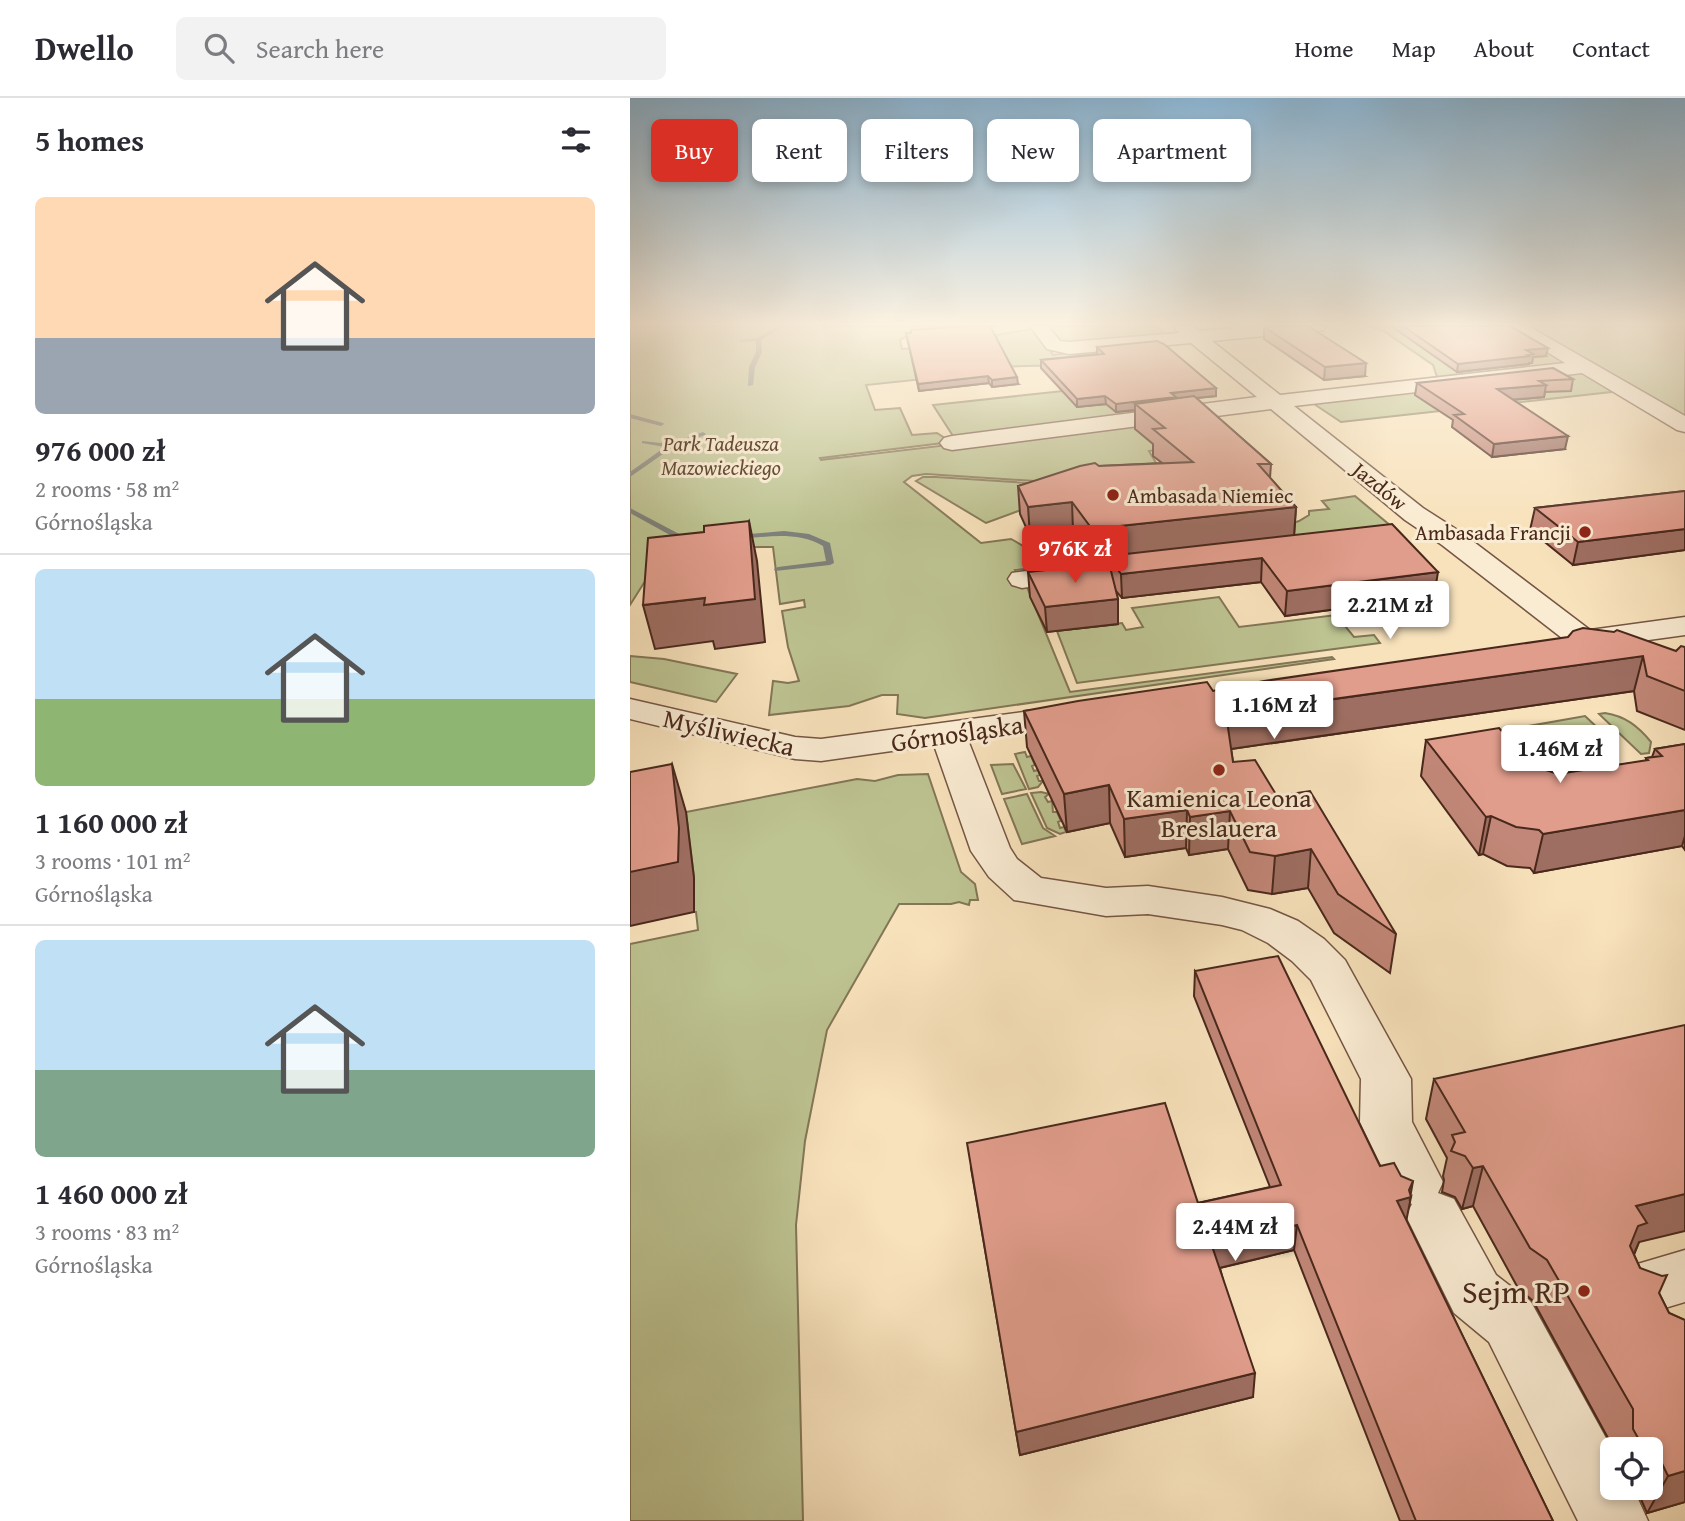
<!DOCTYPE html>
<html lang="en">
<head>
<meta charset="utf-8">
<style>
  body { margin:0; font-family:"Gentium Book Plus",serif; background:#f2f2f3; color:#2b2b33; height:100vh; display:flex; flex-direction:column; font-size:26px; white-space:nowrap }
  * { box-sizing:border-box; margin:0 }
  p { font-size:23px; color:#7c7c81 }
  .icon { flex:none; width:38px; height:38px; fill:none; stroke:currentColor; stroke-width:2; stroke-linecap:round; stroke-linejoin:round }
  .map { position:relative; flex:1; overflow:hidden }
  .panel { display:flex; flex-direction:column; background:#fff; width:630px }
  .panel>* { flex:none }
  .top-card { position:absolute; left:21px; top:21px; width:665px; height:63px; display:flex; gap:14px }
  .tools { position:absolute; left:970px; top:1339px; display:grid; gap:14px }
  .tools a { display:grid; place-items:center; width:63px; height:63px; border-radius:10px; background:#fff; box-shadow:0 4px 10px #0003; font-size:35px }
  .price { position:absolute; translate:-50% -60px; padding:0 16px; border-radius:7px; background:#fff; color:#222; font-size:23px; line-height:46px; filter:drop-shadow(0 2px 4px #0008) }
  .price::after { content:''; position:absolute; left:50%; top:42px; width:21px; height:16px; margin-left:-10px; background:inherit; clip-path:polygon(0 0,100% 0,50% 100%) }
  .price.current { background:#d93025; color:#fff }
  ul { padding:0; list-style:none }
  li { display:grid; align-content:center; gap:14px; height:371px; padding:0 35px }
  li+li { border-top:2px solid #e1e1e2 }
  li span { display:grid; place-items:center; height:217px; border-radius:10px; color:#555 }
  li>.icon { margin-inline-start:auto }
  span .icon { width:126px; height:126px; fill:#fffc; stroke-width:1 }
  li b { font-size:30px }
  h2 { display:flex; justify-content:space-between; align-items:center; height:84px; padding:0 35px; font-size:30px }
  .pill { padding:0 24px; border-radius:10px; background:#fff; box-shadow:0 4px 10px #0003; font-size:24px; line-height:63px }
  .pill.current { background:#d93025; color:#fff }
  header { display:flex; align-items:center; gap:42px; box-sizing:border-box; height:98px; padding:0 35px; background:#fff; border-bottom:2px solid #e1e1e2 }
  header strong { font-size:33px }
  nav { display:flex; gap:38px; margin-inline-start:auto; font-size:24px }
  .search { width:490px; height:63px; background:#f2f2f3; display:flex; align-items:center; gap:18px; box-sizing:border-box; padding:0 24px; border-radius:10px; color:#7c7c81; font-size:26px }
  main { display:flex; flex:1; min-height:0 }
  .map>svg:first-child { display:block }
</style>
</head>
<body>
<header>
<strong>Dwello</strong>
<div class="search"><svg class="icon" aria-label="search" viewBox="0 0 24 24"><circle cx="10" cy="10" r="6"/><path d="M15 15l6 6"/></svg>Search here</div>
<nav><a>Home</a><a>Map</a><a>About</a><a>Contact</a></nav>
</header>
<main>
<section class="panel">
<h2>5 homes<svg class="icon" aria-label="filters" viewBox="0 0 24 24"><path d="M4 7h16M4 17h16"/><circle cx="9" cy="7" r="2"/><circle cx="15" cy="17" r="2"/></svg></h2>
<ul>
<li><span style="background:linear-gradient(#ffd9b3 65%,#9aa5b1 0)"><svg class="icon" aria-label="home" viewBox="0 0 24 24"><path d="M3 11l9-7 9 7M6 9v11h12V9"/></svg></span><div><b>976 000 zł</b><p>2 rooms · 58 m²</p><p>Górnośląska</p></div></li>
<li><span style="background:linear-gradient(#bfe0f5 60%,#8fb573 0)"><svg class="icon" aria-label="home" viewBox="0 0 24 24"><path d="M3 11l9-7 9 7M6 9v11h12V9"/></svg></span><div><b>1 160 000 zł</b><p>3 rooms · 101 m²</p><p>Górnośląska</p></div></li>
<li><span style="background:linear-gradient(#bfe0f5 60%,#7fa58c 0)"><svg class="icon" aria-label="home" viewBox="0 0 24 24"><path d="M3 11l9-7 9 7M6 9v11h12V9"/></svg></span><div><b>1 460 000 zł</b><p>3 rooms · 83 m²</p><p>Górnośląska</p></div></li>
</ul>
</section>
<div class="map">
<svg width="1055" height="1423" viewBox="0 0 1055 1423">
  <rect width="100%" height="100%" fill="#f8e2bc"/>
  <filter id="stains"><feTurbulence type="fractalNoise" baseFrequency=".00286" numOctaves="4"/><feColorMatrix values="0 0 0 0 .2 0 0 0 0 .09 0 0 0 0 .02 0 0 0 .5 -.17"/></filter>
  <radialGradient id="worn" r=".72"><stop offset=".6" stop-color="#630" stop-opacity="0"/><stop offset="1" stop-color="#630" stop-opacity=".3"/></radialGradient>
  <path fill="#bdc391" stroke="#837656" stroke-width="2" d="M0 228H368L279 237 270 242 272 251 368 244 366 237 404 231 412 243 424 253 421 254 423 257 447 254 464 271C435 268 407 266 378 269L379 272 236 287 245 312 270 310 282 337 307 335 321 344 190 360 191 362 521 323 522 344 528 352 519 353 535 380 468 387 296 376 282 378 274 384 351 445 381 441 418 462 462 457 464 463 385 472 397 489 440 594 702 559 704 561 295 620 267 616 268 597H252L219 608 139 617 143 583 158 585 169 583 158 549 152 513 175 509 174 502 150 506 143 449 36 450 0 507Z
    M417 228H526L540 240 430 246Z
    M736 228H876L946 268 808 282 803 267 752 232Z
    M889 228H1055V324Z
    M952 272 990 293 711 324 678 302Z
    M480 288 509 316 323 338 303 307Z
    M293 379H306L461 389 445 392 356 425 286 383Z
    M725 398 767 433 573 455 669 423 679 417V413L699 411 692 403Z
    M589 499 609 529 706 517 724 539 744 537 750 545 447 585 427 533 492 525 496 532 513 529 502 510Z
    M0 558 34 561 107 576 86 604 0 584Z
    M975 615C995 618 1008 628 1021 644L1019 655 1011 656 969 616Z
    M955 618 986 647 896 662 873 639 882 631Z
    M395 654 397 659 401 658 405 667 402 668 404 673 408 672 410 677 407 678 409 683H413L408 689 399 691 385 656Z
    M383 666 396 691 372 696 361 667Z
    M298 676 331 774 345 786 348 802H340L339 807 329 804 321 806H269L197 932 175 1043 166 1127 173 1423H0V846L68 832 66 814H64V779L56 714 227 681 245 683 268 677Z
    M411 694 419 696 415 699 418 704 422 703 423 714H427L431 723 428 724 430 730 434 729 436 734 430 736 417 730 401 695Z
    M397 696 413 730 425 738 392 746 374 701Z"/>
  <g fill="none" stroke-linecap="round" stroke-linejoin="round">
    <path fill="#7e817b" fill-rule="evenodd" d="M149 228H154L131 242 132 254 125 269 123 287 118 288 119 269 126 254V243L111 244 108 242 127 240Z
      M0 316 33 325 34 326 31 328 0 320Z
      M73 334 76 336 75 337 43 349 0 379V374L35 349 12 345V343L40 346Z
      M0 410 53 438H60L64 440 60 442H49L0 415Z
      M154 433 179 436 200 445 204 465 200 467 145 473 144 471 148 469 196 463 193 448C167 433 137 439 108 441L104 439 108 437Z"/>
    <defs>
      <path id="minor" d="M400 228H418L430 243 439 244 549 235 543 228H563L569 233 628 228H696L693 232 687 233 582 243 650 297 935 265 876 228H898L1055 318V334L1047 332 952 275 664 308 793 410 832 435 960 532 1055 519V537L1004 544 1055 564V585L977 556 934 550 929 543 932 540 812 447 775 422 641 311 322 352 314 350 310 345 314 340 322 338 627 299 561 245 439 256 417 251Z
        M449 465 459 468 463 474 459 480 392 490 382 487 378 481 382 475Z
        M0 601 165 639 191 641 446 607 458 610 463 617 458 624 338 642 380 750 387 761 411 780 476 790 518 788 592 799 640 811 668 823 694 841 715 862 781 981 782 1024 813 1084 808 1095 824 1101 866 1177 901 1204 982 1351V1390H1003L1018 1423H948L859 1244 824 1215 776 1118 782 1106 767 1100 730 1024 731 981 681 882 662 863 638 845 612 832 592 827 518 816 476 818 384 802 359 779 341 753 304 647 191 663 165 661 0 621Z
        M1055 1152V1204L1015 1216 994 1208 986 1189 994 1170Z"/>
    </defs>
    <use href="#minor" stroke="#755644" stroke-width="3"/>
    <use href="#minor" fill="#faecd3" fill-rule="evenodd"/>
  </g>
  <path fill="#c28778" stroke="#49281c" stroke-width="2" d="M761 228H880L916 258 903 259 902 265H899V266L827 274Z
    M634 229 735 278 694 282 634 241Z
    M276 235 388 286 362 289 359 285 289 293Z
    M467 249 586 290V298L566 300 641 366 640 380 666 409 664 437 804 498 655 518 631 484 492 500 485 492 488 501V526L417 534 400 499 398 474 478 465V459L463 461 443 433 400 438 390 416 388 388 469 368 532 365 523 358V346L505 331V312L486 314 476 306 447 309 411 270V262L467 256Z
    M943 281 941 293 915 294 914 299 882 302 935 351 862 359 822 329 823 322 785 297 787 285Z
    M1055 393V452L943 467 900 432 905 410Z
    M1055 549V632L1007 613 1004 593 601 651 603 664 647 698 766 836 760 875 704 835 678 790 642 796 618 792 598 751 559 757 556 750 495 759 480 725 437 734 397 649 394 613 583 593 1046 553Z
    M796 642 903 668 928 676 1016 663V660L1022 659 1025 651 1055 646V752L1052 748 904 775 900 770 877 768 853 756 849 757 791 678Z
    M565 873 750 1068 780 1097 776 1122 923 1423H770L664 1152 590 1170 623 1299 390 1357 341 1070 568 1105 640 1089 564 898Z
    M804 981 1009 1144 1004 1157 1010 1170 1029 1195 1039 1215 1055 1222V1404L1017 1415 1006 1390H1020V1351H984L903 1203 888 1190 843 1108 832 1111 825 1099 812 1094 814 1082 813 1078 817 1060 796 1021Z"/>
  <path fill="#9e6e62" stroke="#49281c" stroke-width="2" d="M918 250 916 258 903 259 902 265H899V266L827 274 828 266 896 252Z
    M736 265 735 278 694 282 695 269Z
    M358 278 359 285 289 293 288 286Z
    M387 279 388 286 362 289V282Z
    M916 287 914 299 865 303 867 291Z
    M586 290V298L505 306V312L486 314V306L541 295Z
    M475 298 476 306 447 309V301Z
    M938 338 935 351 862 359 864 346Z
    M442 404 443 433 400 438 398 409Z
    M666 409 664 438 463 461 462 431Z
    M119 423 127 463 135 544 85 551 83 543 25 551 13 507 75 500Z
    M1055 431V452L943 467 948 444Z
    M632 460 631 484 492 500 491 476Z
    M808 474 804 498 655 518 657 493Z
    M488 501V526L417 534 415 509Z
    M1013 558 1004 593 594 652 596 616Z
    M42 666 56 714 64 780V814L0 828V774Z
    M479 687 480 725 437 734 434 696Z
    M557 712 556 750 495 759 494 721Z
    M1055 712V738L1052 748 904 775 913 736Z
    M600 713 598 751 559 757 560 719Z
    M861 718 853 756 849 757 856 719Z
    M681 751 678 790 642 796 645 758Z
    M853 1068 843 1108 832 1111 843 1070Z
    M783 1083 780 1100 781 1099 776 1124 767 1103 779 1092Z
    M1055 1096V1133L1009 1144 1000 1165 992 1169 1006 1108Z
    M667 1127 664 1152 581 1172 582 1148Z
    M625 1275 623 1299 390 1357 386 1334Z
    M1055 1373V1404L1017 1415 1038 1378Z"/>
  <path fill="#e19d8c" stroke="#49281c" stroke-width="2" d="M337 228H360L387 279 362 282 358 278 288 286 276 235H281V232Z
    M643 228H678L736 265 695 269 634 229Z
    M773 228H880L918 250 896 252 903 256 898 257 901 258 828 266Z
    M527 243 534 246 586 290 541 295 546 299 486 306 475 298 447 301 411 262 474 256 467 249Z
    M923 270 943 281 909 283 916 287 867 291 938 338 864 346 824 317 834 316 787 285Z
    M564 298 641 366H628L666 409 462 431 442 404 398 409 388 388 450 368 465 365 469 368 563 364 523 331 535 330 505 306Z
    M1055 393V431L948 444 905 410Z
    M119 423 125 501 74 507 75 500 13 507 18 440 74 434V428Z
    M762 426 808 474 657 493 632 460 491 476 478 458Z
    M479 465 488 501 415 509 398 474Z
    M953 530 984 534 987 532 1046 553 1051 548 1055 549V593L1017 578 1013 558 596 616 603 664 625 662 647 698 680 693 766 836 708 796 681 751 645 758 620 754 600 713 560 719 557 712 494 721 479 687 434 696 394 613 448 603 577 584 583 593 634 583 938 539 943 533Z
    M869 630 903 668 928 676 1018 662 1016 660 1032 658 1025 651 1055 646V712L913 736 909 732 886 729 861 718 856 719 796 642Z
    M42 666 49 730 48 764 0 774V674Z
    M648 858 750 1068 764 1065 771 1078 783 1083 779 1092 781 1099 767 1103 923 1423H786L667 1127 582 1148 625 1275 386 1334 337 1045 535 1005 568 1105 651 1087 565 873Z
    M1055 927V1096L1006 1108 1017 1125 1008 1128 1000 1148 1010 1170 1032 1178 1037 1177 1029 1195 1039 1215 1055 1222V1373L1038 1378 1025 1351 1013 1349 1003 1331V1311L917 1162 900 1150 853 1068 843 1070 835 1058 821 1053 825 1044 822 1037 835 1034 804 981Z"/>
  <linearGradient id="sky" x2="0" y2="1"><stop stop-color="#8bb7d6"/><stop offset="0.53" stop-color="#fcf2e1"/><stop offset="1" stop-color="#fcf2e1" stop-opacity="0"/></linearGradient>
  <rect width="1055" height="427" fill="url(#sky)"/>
  <g fill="#8f2418" stroke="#faecd3" stroke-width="2.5">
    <circle cx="483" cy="397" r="7"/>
    <circle cx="955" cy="434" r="7"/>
    <circle cx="589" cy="672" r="7"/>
    <circle cx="954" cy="1193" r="7"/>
  </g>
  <g text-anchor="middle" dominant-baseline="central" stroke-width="6" stroke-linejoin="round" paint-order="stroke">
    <g font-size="21" font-style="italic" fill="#664f39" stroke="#faecd3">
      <text x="91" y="345">Park Tadeusza<tspan x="91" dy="24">Mazowieckiego</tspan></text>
    </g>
    <g font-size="21" fill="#49281c" stroke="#faecd3">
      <text transform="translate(750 388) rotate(39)">Jazdów</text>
    </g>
    <g font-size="21" fill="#49281c" stroke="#faecd3" text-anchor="start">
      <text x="497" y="397">Ambasada Niemiec</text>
      <text x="941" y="434" text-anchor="end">Ambasada Francji</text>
    </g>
    <g font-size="26" fill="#49281c" stroke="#faecd3">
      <text transform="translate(99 634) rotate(13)">Myśliwiecka</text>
      <text transform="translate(327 635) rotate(-8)">Górnośląska</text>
    </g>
    <g font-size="26" fill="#49281c" stroke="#faecd3">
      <text x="589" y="699">Kamienica Leona<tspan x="589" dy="30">Breslauera</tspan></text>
    </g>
    <g font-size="32" fill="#49281c" stroke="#faecd3" text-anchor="end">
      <text x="940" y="1193">Sejm RP</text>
    </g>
  </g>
  <rect width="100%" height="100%" filter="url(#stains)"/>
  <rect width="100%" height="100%" fill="url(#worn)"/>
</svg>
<div class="tools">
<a><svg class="icon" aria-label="locate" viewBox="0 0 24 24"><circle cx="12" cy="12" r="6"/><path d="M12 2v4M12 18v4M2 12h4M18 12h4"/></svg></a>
</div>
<b class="price current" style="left:445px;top:487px">976K zł</b>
<b class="price" style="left:760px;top:543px">2.21M zł</b>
<b class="price" style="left:644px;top:643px">1.16M zł</b>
<b class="price" style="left:930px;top:687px">1.46M zł</b>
<b class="price" style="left:605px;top:1165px">2.44M zł</b>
<div class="top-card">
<a class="pill current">Buy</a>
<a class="pill">Rent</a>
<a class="pill">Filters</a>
<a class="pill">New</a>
<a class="pill">Apartment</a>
</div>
</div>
</main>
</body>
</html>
